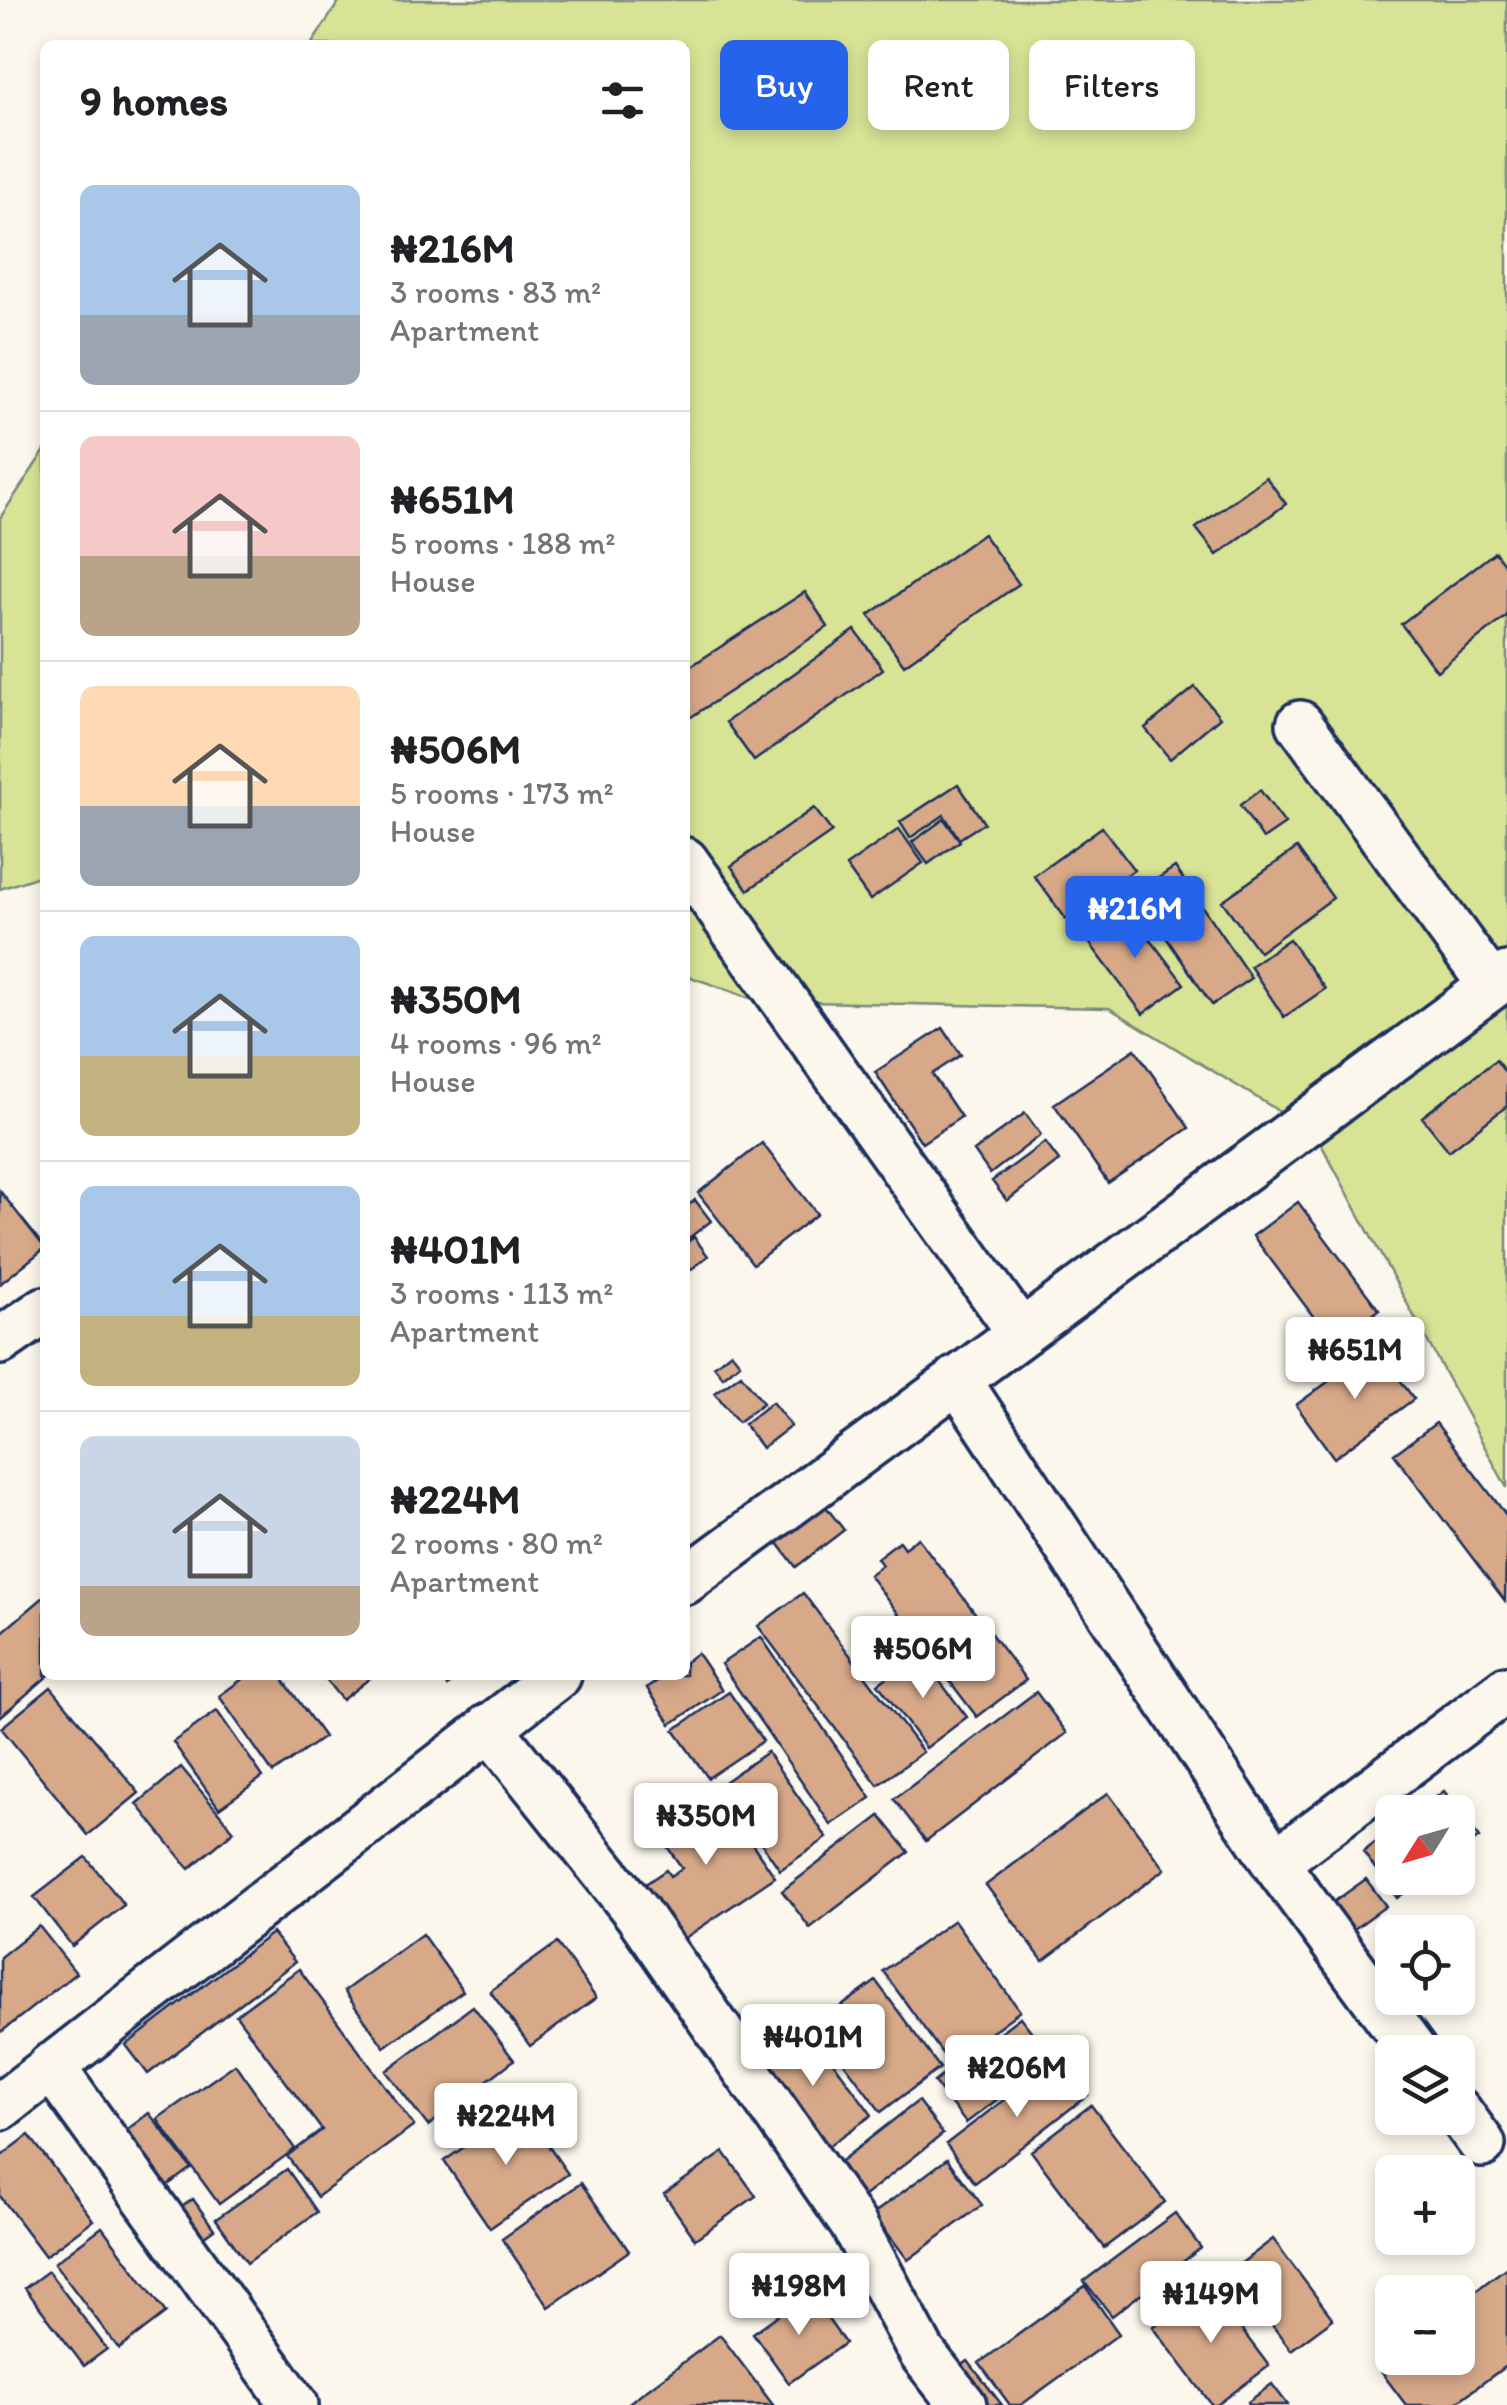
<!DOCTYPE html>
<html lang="en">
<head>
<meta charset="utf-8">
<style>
  body { margin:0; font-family:Itim,sans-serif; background:#f6f6f6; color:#202124; height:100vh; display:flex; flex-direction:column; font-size:38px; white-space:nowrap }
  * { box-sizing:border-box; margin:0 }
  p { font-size:32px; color:#757577 }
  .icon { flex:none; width:55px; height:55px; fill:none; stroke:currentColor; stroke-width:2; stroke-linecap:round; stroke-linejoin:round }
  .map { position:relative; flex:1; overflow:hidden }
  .details { position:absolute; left:40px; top:40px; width:650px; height:1640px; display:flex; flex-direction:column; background:#fff; border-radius:15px; box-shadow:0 5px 15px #0003 }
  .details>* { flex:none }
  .hud { position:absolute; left:720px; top:40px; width:635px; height:90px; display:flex; gap:20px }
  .needle { width:65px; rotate:233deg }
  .controls { position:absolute; left:1375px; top:1795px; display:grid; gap:20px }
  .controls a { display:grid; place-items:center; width:100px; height:100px; border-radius:15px; background:#fff; box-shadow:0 5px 15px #0003; font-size:50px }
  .price { position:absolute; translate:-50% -85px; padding:0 22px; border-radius:10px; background:#fff; color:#222; font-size:32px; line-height:65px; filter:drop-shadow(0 2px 5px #0008) }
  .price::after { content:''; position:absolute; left:50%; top:60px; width:30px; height:22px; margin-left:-15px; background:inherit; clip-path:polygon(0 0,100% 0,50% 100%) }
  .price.on { background:#2563eb; color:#fff }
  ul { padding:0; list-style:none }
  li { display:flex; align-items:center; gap:30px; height:250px; padding:0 40px }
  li+li { border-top:2px solid #e0e0e0 }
  li span { display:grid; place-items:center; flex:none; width:280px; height:200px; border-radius:15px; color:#555 }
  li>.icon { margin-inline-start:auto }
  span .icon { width:120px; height:120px; fill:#fffc; stroke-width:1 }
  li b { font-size:42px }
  h2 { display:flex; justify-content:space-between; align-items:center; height:120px; padding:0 40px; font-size:42px }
  .chip { padding:0 35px; border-radius:15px; background:#fff; box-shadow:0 5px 15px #0003; font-size:35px; line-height:90px }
  .chip.on { background:#2563eb; color:#fff }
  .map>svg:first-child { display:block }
</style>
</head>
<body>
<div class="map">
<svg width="1507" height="2405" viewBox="0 0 1507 2405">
  <rect width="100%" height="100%" fill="#fbf7ec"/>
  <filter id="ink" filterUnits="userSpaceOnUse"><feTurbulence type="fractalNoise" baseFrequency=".01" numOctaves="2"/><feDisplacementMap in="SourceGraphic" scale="20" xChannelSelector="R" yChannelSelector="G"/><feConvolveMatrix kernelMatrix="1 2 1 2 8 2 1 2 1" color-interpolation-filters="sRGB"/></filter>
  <g filter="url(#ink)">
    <path fill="#d8e396" stroke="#7a897a" stroke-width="2.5" d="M340 0H1507V1488L1315 1133 1109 1008 759 1001 685 975V45H311Z
      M45 450V874L0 889V518Z"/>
    <path fill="#d7a989" stroke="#1b2f5e" stroke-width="2.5" d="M1266 477 1286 504 1217 555 1196 528Z
      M983 534 1019 584 904 665 869 615Z
      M1495 552 1507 568V616L1437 671 1401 624Z
      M805 592 828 627 685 721V670Z
      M855 630 883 669 754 761 726 722Z
      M1195 687 1220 717 1170 759 1145 728Z
      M958 784 984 823 959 839 944 815 910 838 900 822Z
      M1260 790 1285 824 1263 839 1240 805Z
      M814 808 832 832 748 890 731 866Z
      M944 819 960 841 928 864 912 842Z
      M1102 827 1134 870 1066 919 1034 876Z
      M899 829 923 863 870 900 846 866Z
      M1297 848 1333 898 1259 952 1222 901Z
      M1175 867 1251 978 1212 1005 1136 893Z
      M1126 907 1184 984 1143 1014 1085 937Z
      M1289 939 1325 989 1284 1017 1250 966Z
      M943 1028 961 1055 932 1074 961 1117 922 1143 875 1072Z
      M1135 1049 1189 1128 1108 1183 1054 1104Z
      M1496 1060 1507 1075V1106L1449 1151 1422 1117Z
      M1025 1113 1041 1135 990 1174 974 1151Z
      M1045 1142 1059 1161 1007 1201 992 1181Z
      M762 1143 817 1214 753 1264 698 1193Z
      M0 1191 45 1248 0 1284Z
      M695 1200 711 1221 685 1241V1208Z
      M1298 1202 1379 1310 1334 1344 1253 1236Z
      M694 1237 708 1256 688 1272 685 1244Z
      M1376 1347 1414 1399 1334 1458 1296 1405Z
      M731 1352 740 1363 723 1377 714 1366Z
      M741 1374 763 1403 738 1422 715 1393Z
      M772 1402 791 1426 762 1448 744 1424Z
      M1436 1423 1507 1516 1505 1601 1394 1454Z
      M823 1503 844 1530 796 1567 775 1539Z
      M918 1538 1026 1680 977 1717 869 1575 882 1565 877 1558 899 1541 904 1548Z
      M803 1593 923 1752 878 1785 758 1626Z
      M45 1596V1675H49L0 1717V1634Z
      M761 1637 871 1798 831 1825 721 1664Z
      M697 1653 722 1690 671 1724 647 1688 666 1675H685V1662Z
      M919 1654 967 1717 926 1748 878 1684Z
      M248 1675H280L324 1737 273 1773 219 1696Z
      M322 1675H374L342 1700Z
      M438 1675H462L447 1686Z
      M51 1687 139 1793 88 1835 1 1728Z
      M729 1692 763 1741 708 1778 674 1730Z
      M1036 1692 1067 1733 926 1841 894 1799Z
      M217 1711 263 1777 219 1808 173 1742Z
      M767 1752 827 1838 780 1870 721 1784Z
      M181 1767 234 1831 189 1869 137 1804Z
      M716 1791 775 1877 679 1942 641 1887 666 1870 670 1876 682 1868 657 1832Z
      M1444 1791 1479 1838 1458 1854V1812H1416Z
      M1108 1793 1165 1869 1043 1961 986 1885Z
      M880 1816 909 1852 810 1928 782 1891Z
      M1392 1830V1878H1426L1397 1898 1363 1852Z
      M86 1857 124 1905 72 1946 34 1897Z
      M1366 1879 1386 1906 1347 1934 1328 1906Z
      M954 1920 1020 2011 949 2063 883 1971Z
      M39 1926 76 1973 0 2033V1957Z
      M272 1933 295 1962 148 2074 126 2045Z
      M422 1934 463 1991 384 2047 344 1991Z
      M557 1943 596 1998 530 2046 490 1991Z
      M299 1969 414 2126 317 2197 287 2156 322 2130 236 2015Z
      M876 1981 940 2068 881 2112 816 2025Z
      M473 2006 514 2060 428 2126 386 2071Z
      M1020 2017 1052 2058 966 2123 934 2082Z
      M806 2025 872 2115 819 2153 754 2062Z
      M1059 2058 1088 2095 975 2183 946 2144Z
      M235 2064 295 2149 219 2204 157 2119Z
      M918 2101 943 2134 863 2197 837 2164Z
      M1091 2105 1165 2202 1104 2248 1031 2151Z
      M521 2107 568 2174 490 2228 444 2161Z
      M149 2113 191 2168 153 2196 112 2141Z
      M29 2135 93 2220 45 2256 0 2196V2157Z
      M724 2152 756 2196 695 2239 664 2194Z
      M947 2159 982 2205 908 2260 873 2214Z
      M287 2169 317 2212 247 2263 216 2219Z
      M581 2183 629 2251 549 2307 502 2239Z
      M193 2199 214 2229 193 2244 172 2214Z
      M1175 2213 1201 2248 1112 2316 1084 2281Z
      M102 2227 166 2313 119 2349 54 2263Z
      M1273 2239 1333 2319 1291 2350 1231 2271Z
      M1507 2267V2365L1453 2405H1406L1376 2365 1392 2353V2358H1458V2304Z
      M48 2271 107 2349 84 2366 25 2288Z
      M1208 2285 1269 2366 1217 2405H1212L1153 2327Z
      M1085 2286 1119 2334 1021 2405H1010L979 2363Z
      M809 2293 845 2343 789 2383 753 2333Z
      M720 2335 773 2405H626Z
      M968 2361 1002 2405H969L947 2377Z
      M1272 2384 1288 2405H1250L1248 2402Z"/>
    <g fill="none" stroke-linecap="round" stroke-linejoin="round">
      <defs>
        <path id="minor" d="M1300 724 1492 986
          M685 861 1020 1332
          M0 1341 45 1310
          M957 1379 1275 1863 1414 2052
          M685 1581 1507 975
          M489 1727 637 1913 853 2224 922 2353 963 2405
          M1275 1863 1507 1689
          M51 2066 295 2405
          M0 2107 558 1675
          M1458 2111 1482 2144"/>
      </defs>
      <use href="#minor" stroke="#1b2f5e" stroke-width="52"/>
      <use href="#minor" stroke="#fbf7ec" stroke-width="45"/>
    </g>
  </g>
</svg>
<div class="controls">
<a><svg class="needle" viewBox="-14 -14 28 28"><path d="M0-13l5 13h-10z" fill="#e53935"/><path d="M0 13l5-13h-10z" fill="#757577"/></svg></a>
<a><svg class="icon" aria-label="locate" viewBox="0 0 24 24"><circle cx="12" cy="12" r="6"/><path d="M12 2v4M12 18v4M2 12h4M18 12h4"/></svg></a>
<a><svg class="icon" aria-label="layers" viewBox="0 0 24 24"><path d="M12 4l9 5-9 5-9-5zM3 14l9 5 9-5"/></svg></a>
<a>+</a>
<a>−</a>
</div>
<b class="price on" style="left:1135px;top:961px">₦216M</b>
<b class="price" style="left:1355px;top:1402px">₦651M</b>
<b class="price" style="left:923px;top:1701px">₦506M</b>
<b class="price" style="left:706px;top:1868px">₦350M</b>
<b class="price" style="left:813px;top:2089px">₦401M</b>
<b class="price" style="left:1017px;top:2120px">₦206M</b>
<b class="price" style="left:506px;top:2168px">₦224M</b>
<b class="price" style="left:799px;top:2338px">₦198M</b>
<b class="price" style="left:1211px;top:2346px">₦149M</b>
<div class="hud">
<a class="chip on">Buy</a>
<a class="chip">Rent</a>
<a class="chip">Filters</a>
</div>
<section class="details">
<h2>9 homes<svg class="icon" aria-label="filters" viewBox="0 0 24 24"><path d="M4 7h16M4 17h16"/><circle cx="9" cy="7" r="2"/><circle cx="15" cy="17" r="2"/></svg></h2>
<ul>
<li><span style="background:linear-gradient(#a9c7e8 65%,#9aa5b1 0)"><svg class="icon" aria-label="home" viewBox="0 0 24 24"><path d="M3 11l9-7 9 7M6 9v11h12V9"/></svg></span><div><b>₦216M</b><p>3 rooms · 83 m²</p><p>Apartment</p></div></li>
<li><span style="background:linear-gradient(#f6c9c9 60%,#b9a48a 0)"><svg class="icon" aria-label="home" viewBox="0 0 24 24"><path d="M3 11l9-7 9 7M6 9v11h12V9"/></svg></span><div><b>₦651M</b><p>5 rooms · 188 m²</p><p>House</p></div></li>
<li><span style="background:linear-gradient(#ffd9b3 60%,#9aa5b1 0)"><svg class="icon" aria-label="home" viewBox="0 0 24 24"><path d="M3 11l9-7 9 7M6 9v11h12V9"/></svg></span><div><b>₦506M</b><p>5 rooms · 173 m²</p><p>House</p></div></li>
<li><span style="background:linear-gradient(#a9c7e8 60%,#c2b280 0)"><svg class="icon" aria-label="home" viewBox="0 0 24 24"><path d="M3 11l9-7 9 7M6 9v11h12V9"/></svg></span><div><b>₦350M</b><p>4 rooms · 96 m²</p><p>House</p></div></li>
<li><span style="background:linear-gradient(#a9c7e8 65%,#c2b280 0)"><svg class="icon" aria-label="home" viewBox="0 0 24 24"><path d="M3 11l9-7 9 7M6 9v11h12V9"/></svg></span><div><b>₦401M</b><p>3 rooms · 113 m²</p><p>Apartment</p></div></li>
<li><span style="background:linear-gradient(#c9d6e8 75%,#b9a48a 0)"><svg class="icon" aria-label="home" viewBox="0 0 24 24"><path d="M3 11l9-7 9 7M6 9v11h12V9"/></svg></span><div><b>₦224M</b><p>2 rooms · 80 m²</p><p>Apartment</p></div></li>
</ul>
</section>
</div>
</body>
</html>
